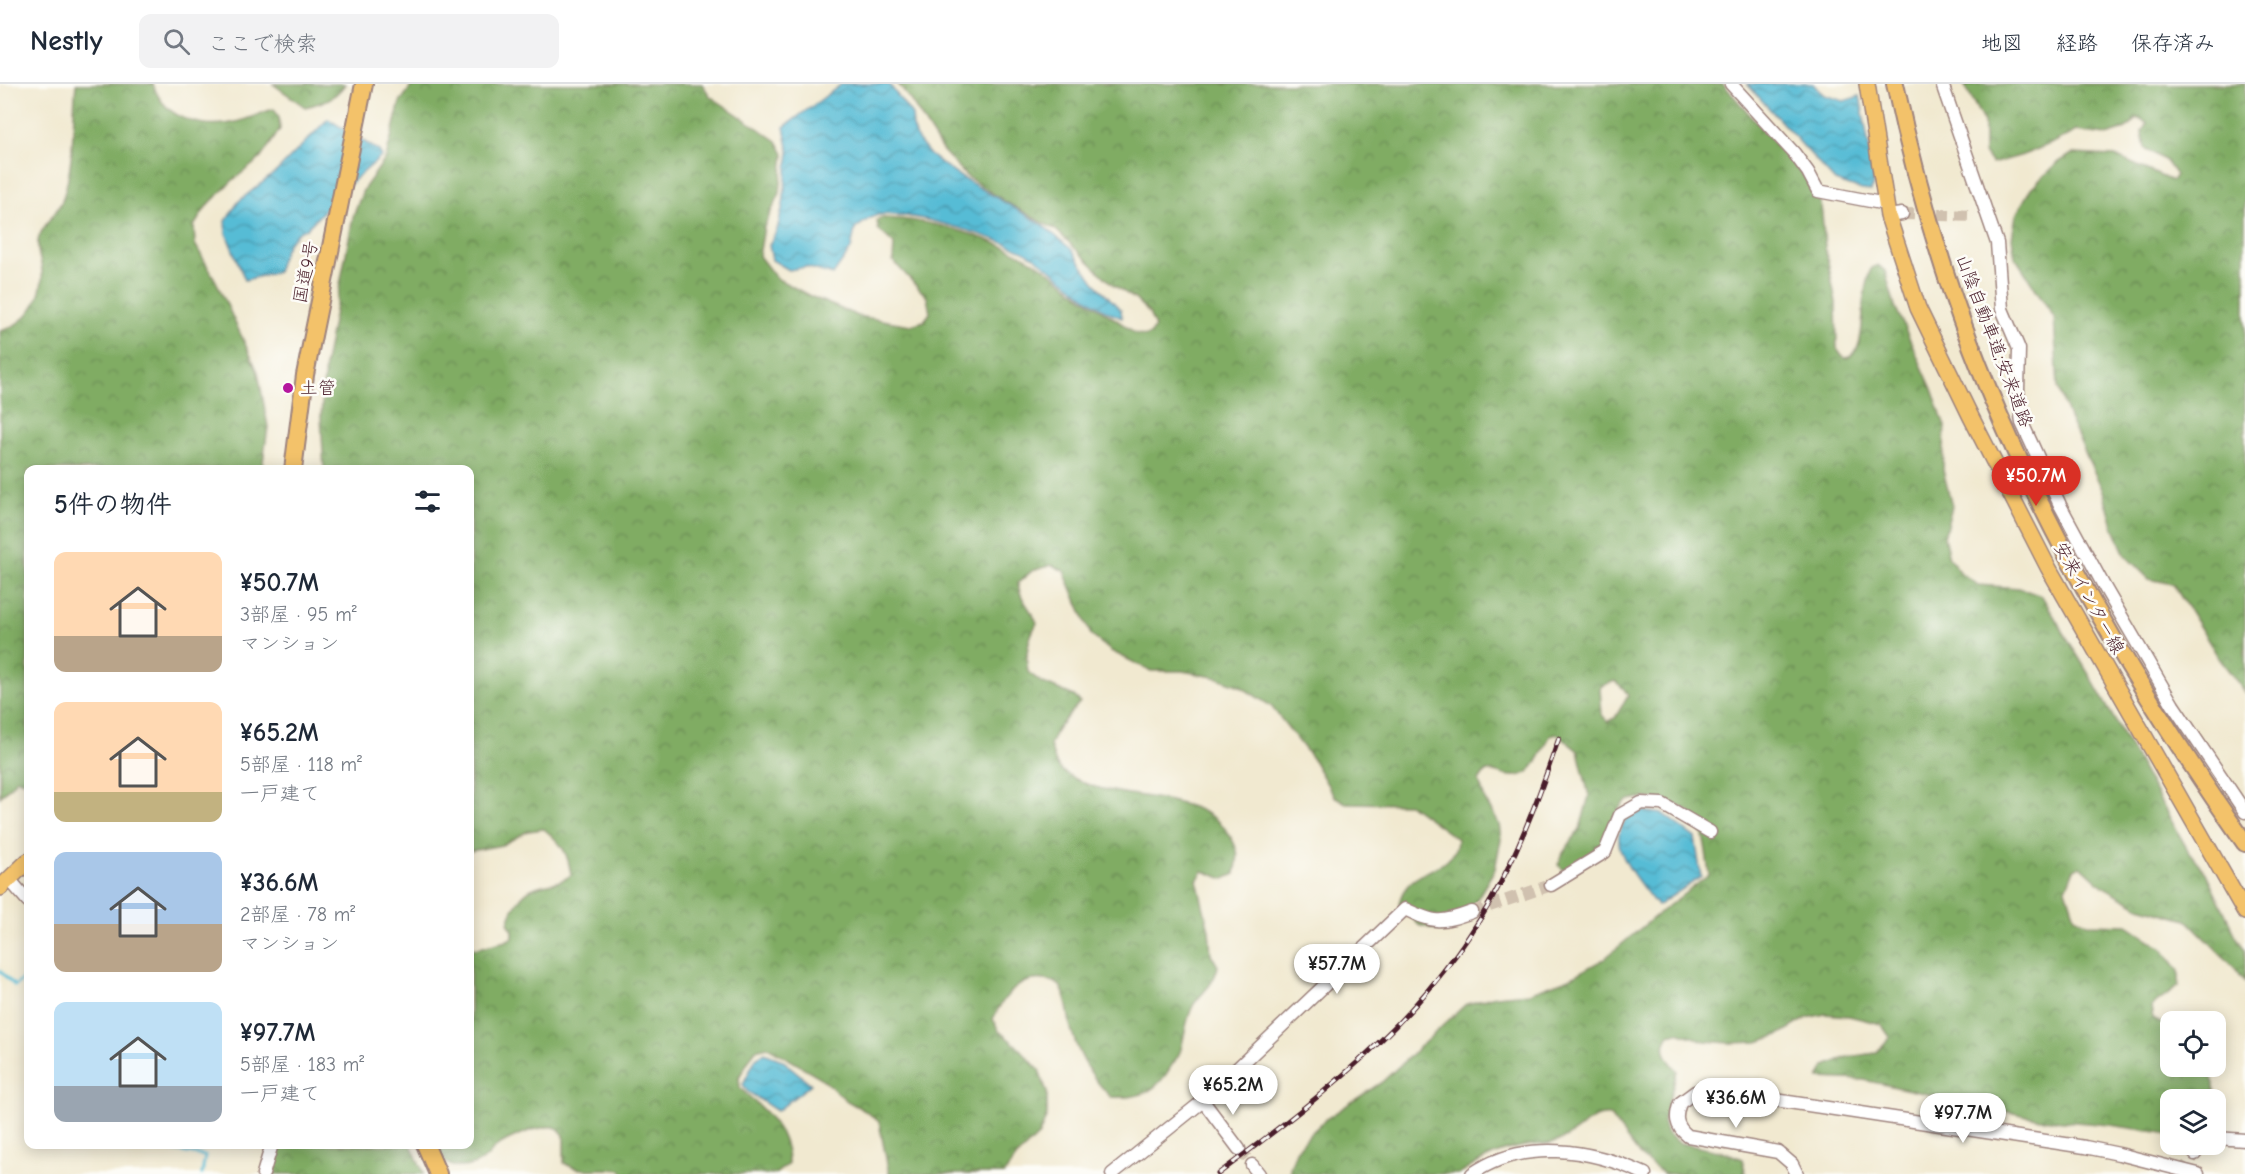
<!DOCTYPE html>
<html lang="ja">
<head>
<meta charset="utf-8">
<style>
  body { margin:0; font-family:"Comic Neue","Klee One",sans-serif; background:#f2f2f3; color:#1f2937; height:100vh; display:flex; flex-direction:column; font-size:22px; white-space:nowrap }
  * { box-sizing:border-box; margin:0 }
  p { font-size:20px; color:#747a83 }
  .icon { flex:none; width:33px; height:33px; fill:none; stroke:currentColor; stroke-width:2; stroke-linecap:round; stroke-linejoin:round }
  .map { position:relative; flex:1; overflow:hidden }
  .side { position:absolute; left:24px; top:381px; width:450px; height:684px; display:flex; flex-direction:column; background:#fff; border-radius:12px; box-shadow:0 3px 15px #0003 }
  .side>* { flex:none }
  .tools { position:absolute; left:2160px; top:927px; display:grid; gap:12px }
  .tools a { display:grid; place-items:center; width:66px; height:66px; border-radius:12px; background:#fff; box-shadow:0 3px 15px #0003; font-size:30px }
  .price { position:absolute; translate:-50% -51px; padding:0 14px; border-radius:21px; background:#fff; color:#222; font-size:20px; line-height:39px; filter:drop-shadow(0 2px 3px #0008) }
  .price::after { content:''; position:absolute; left:50%; top:36px; width:18px; height:14px; margin-left:-9px; background:inherit; clip-path:polygon(0 0,100% 0,50% 100%) }
  .price.on { background:#d93025; color:#fff }
  ul { padding:0; list-style:none }
  li { display:flex; align-items:center; gap:18px; height:150px; padding:0 30px }
  li span { display:grid; place-items:center; flex:none; width:168px; height:120px; border-radius:12px; color:#555 }
  li>.icon { margin-inline-start:auto }
  span .icon { width:72px; height:72px; fill:#fffc; stroke-width:1 }
  li b { font-size:26px }
  h2 { display:flex; justify-content:space-between; align-items:center; height:72px; padding:0 30px; font-size:26px }
  header { display:flex; align-items:center; gap:36px; box-sizing:border-box; height:84px; padding:0 30px; background:#fff; border-bottom:2px solid #e0e1e3 }
  header strong { font-size:28px }
  nav { display:flex; gap:33px; margin-inline-start:auto; font-size:21px }
  .search { width:420px; height:54px; background:#f2f2f3; display:flex; align-items:center; gap:15px; box-sizing:border-box; padding:0 21px; border-radius:12px; color:#747a83; font-size:22px }
  .map>svg:first-child { display:block }
</style>
</head>
<body>
<header>
<strong>Nestly</strong>
<div class="search"><svg class="icon" aria-label="search" viewBox="0 0 24 24"><circle cx="10" cy="10" r="6"/><path d="M15 15l6 6"/></svg>ここで検索</div>
<nav><a>地図</a><a>経路</a><a>保存済み</a></nav>
</header>
<div class="map">
<svg width="2245" height="1090" viewBox="0 0 2245 1090">
  <defs>
    <pattern id="forest-crowns" width="20" height="18" patternUnits="userSpaceOnUse" patternTransform="scale(1.5)"><rect width="20" height="18" fill="#80ac64"/><path d="M2 6a3 3 0 1 1 6 0M12 15a3 3 0 1 1 6 0" fill="none" stroke="#6b8b53"/></pattern>
    <pattern id="water-waves" width="16" height="10" patternUnits="userSpaceOnUse" patternTransform="scale(1.5)"><rect width="16" height="10" fill="#57bcd5"/><path d="M0 5q4-4 8 0t8 0" fill="none" stroke="#4a98ad"/></pattern>
  </defs>
  <rect width="100%" height="100%" fill="#fdfcf7"/>
  <filter id="ink" filterUnits="userSpaceOnUse"><feTurbulence type="fractalNoise" baseFrequency=".0167" numOctaves="2"/><feDisplacementMap in="SourceGraphic" scale="12" xChannelSelector="R" yChannelSelector="G"/><feConvolveMatrix kernelMatrix="1 2 1 2 8 2 1 2 1" color-interpolation-filters="sRGB"/></filter>
  <filter id="wash" filterUnits="userSpaceOnUse"><feTurbulence type="fractalNoise" baseFrequency=".008" numOctaves="4" result="noise"/><feDisplacementMap in="SourceGraphic" scale="24" xChannelSelector="R" yChannelSelector="G"/><feGaussianBlur stdDeviation="1.35" result="paint"/><feColorMatrix in="noise" values="0 0 0 0 0 0 0 0 0 0 0 0 0 0 0 0 0 1.4 0 .05"/><feComposite in="paint" operator="in"/></filter>
  <g filter="url(#wash)">
    <rect width="100%" height="100%" fill="#f1e9d0"/>
    <path fill="url(#forest-crowns)" stroke="#656648" stroke-width="1.5" fill-rule="evenodd" d="M76 0H153C165 38 208 47 243 36 253 33 263 28 274 25L279 33 280 45 271 59 260 75 233 96 206 123 194 142 195 160 216 197 258 288 268 343 262 385 28 386V698L17 695 0 713V247C10 245 20 238 27 231 39 218 45 198 41 180 39 172 36 162 39 153 44 139 59 128 63 114 75 77 72 38 76 0Z
      M273 0H345C335 15 322 19 305 23Z
      M413 0H702L710 12 777 57 784 70 780 109 764 143 759 172 776 194 810 212 858 232 911 241 924 237 930 229 927 213 893 177 894 160 878 145 877 136 880 134C936 135 1007 157 1053 190 1060 195 1067 202 1074 207 1094 222 1115 234 1135 249L1146 252 1151 250 1155 243 1149 229 1135 215 1113 201 1056 146 1004 117 966 92 942 66 911 17 898 0H1723L1806 95 1821 120 1825 163 1836 218 1837 264 1844 274C1867 274 1861 223 1865 207 1866 199 1869 191 1871 184L1878 181 1885 187 1895 222 1932 305 1945 342 1943 386 1952 422 1944 453 1949 474 1961 489 1978 501 2019 504 2042 512 2091 594 2189 768 2206 789 2236 852 2245 866V898L2235 884 2187 836 2140 823 2104 803 2081 782 2074 785 2066 805 2075 833 2087 840 2127 841 2163 865 2179 887V902L2151 923 2153 934 2170 943V982L2208 983 2214 1000V1015L2170 1016V1050L2110 1041 2041 1035 1864 996 1819 994 1825 982 1848 973 1876 969 1890 953 1881 940 1849 932 1825 930 1807 934 1779 951 1758 958 1730 959 1705 957 1677 948 1669 950C1659 966 1667 973 1677 987L1663 1038 1667 1050 1680 1059 1728 1069 1742 1075 1746 1090H1664L1640 1072 1610 1032C1591 1030 1580 1047 1565 1054 1549 1063 1532 1059 1515 1064 1495 1068 1476 1079 1460 1090H1291L1290 1084 1296 1067 1310 1050 1326 1035 1382 998 1465 921 1495 912 1529 909 1570 894 1604 875 1659 829 1709 791C1707 776 1705 745 1695 733 1684 719 1638 706 1623 720 1611 732 1611 747 1602 760 1593 773 1578 779 1564 786L1558 781 1563 769 1580 745 1589 712 1578 667 1557 650 1550 652C1539 672 1534 698 1505 691 1498 690 1494 687 1486 687L1479 697 1485 716 1499 740 1501 755 1495 785 1474 820 1459 841 1444 848 1419 841 1399 820C1406 780 1457 791 1457 755L1409 720 1346 719 1334 712 1312 674 1271 622 1240 602 1218 594 1183 587H1151L1111 567 1091 551 1064 487 1052 481 1032 487 1018 499C1019 515 1031 524 1037 539 1028 555 1025 569 1028 588L1041 598 1074 612 1080 618 1057 645 1050 661C1052 667 1054 677 1058 683 1060 687 1068 690 1072 693 1120 723 1216 699 1237 767 1239 773 1236 783 1235 790L1224 795 1203 787 1197 796 1209 846 1211 870 1218 882C1213 903 1205 904 1194 920 1186 934 1185 950 1181 965 1180 971 1175 976 1172 981 1157 1008 1141 1015 1111 1013 1094 997 1080 974 1073 951 1068 939 1068 911 1060 902 1056 897 1050 897 1044 896 1019 892 1002 915 993 935L999 947 1016 961 1039 986 1047 1008V1031L1039 1051 1018 1071 1004 1090H889L879 1038 867 1028 847 1017 820 993 768 963 755 966 739 993 740 1004C763 1025 789 1046 788 1080L775 1090H624L621 1086C600 1083 582 1090 564 1079V1051C562 1049 560 1046 557 1044 545 1038 507 1055 496 1063 492 1066 491 1069 487 1073 477 1082 455 1088 445 1077 441 1073 439 1066 437 1061L470 1060V862L474 865 506 857 513 853V847L508 839C512 825 521 808 536 803 551 798 557 801 571 791 568 768 562 760 544 745L528 747 502 761 470 767V386H324L321 333 325 279 353 133 363 106 386 74 400 18ZM1615 597 1624 605 1628 612 1615 634 1608 638 1602 631 1600 605 1601 602Z
      M1964 0H2245V608L2219 574 2173 500 2149 495 2125 471 2114 445 2103 407 2069 334 2058 304 2054 233 2015 173 2012 154 2016 131 2031 104 2059 78 2072 70 2115 72 2172 97 2176 91 2166 77 2145 64 2142 48 2147 39 2137 34 2126 45 2106 51 2076 47 2055 58 2023 71 1992 80 1984 69V39Z
      M287 1060 411 1061 424 1090H269C271 1077 276 1068 287 1060Z"/>
    <path fill="url(#water-waves)" stroke="#506e80" stroke-width="1.5" d="M842 0H889L912 31 913 43 918 56 930 71 956 90 1040 139 1071 165 1094 198 1121 226 1122 234C1091 223 1062 192 1034 173 1011 157 901 123 875 132 868 134 861 141 855 145L851 165 833 191 806 183 789 186 772 176 769 161 777 146 783 121 789 68 784 43Z
      M1747 0H1813L1824 11 1844 17 1860 12 1875 96 1871 107 1862 106 1835 97Z
      M328 35 379 67 382 72 352 98 307 144C287 152 283 169 277 188L245 196 226 149V136L239 117 277 87Z
      M1644 727 1663 730 1695 754 1701 793 1657 822C1644 804 1616 774 1619 751 1619 746 1624 739 1626 734Z
      M764 969 782 976 811 1000 777 1027 747 1007 743 1000 756 974Z"/>
    <g fill="none" stroke-linecap="round" stroke-linejoin="round">
      <path stroke="#57bcd5" stroke-width="3" d="M0 887 15 902 28 890
        M169 1060 171 1066 205 1072 202 1090"/>
    </g>
  </g>
  <g filter="url(#ink)">
    <g fill="none" stroke-linecap="round" stroke-linejoin="round">
      <path stroke="#d0c1af" stroke-width="12" stroke-dasharray="12 6" stroke-linecap="butt" d="M1902 130 1974 132
        M1472 828 1551 801
        M1239 1065 1252 1081
        M2181 1090 2195 1070"/>
      <defs>
        <path id="minor" d="M1731 0 1794 69 1808 88 1818 107 1886 120
          M1942 0 1997 159 2002 225 2019 265 2018 306 2022 339 2060 421 2105 504 2173 621 2245 728
          M1888 132 1902 130
          M9 795 28 817
          M1551 801 1605 768 1620 731 1641 719 1662 720 1710 748
          M1203 1017 1239 1065
          M2216 1054 2245 1056
          M2195 1070 2201 1060
          M1252 1081 1259 1090
          M263 1090 272 1060
          M1112 1090 1203 1017 1405 825C1436 840 1440 839 1472 828
          M1472 1090C1524 1054 1591 1065 1645 1090
          M1797 1090 1792 1080 1778 1068 1688 1052C1675 1042 1675 1032 1680 1019L1695 1008 1709 1006 2085 1063 2119 1070 2198 1090"/>
        <path id="major" d="M1867 0 1888 132 1918 224 1971 333 2048 483 2245 828
          M0 804 28 777"/>
        <path id="highway" d="M1895 0C1910 71 1929 141 1952 209 2019 406 2126 590 2245 759
          M293 386 305 291 364 0
          M425 1060 438 1090"/>
      </defs>
      <use href="#minor" stroke="#9e847e" stroke-width="15"/>
      <use href="#major" stroke="#9e847e" stroke-width="18"/>
      <use href="#highway" stroke="#9e847e" stroke-width="20"/>
      <use href="#minor" stroke="#fff" stroke-width="12"/>
      <use href="#major" stroke="#f3c26a" stroke-width="15"/>
      <use href="#highway" stroke="#f3c26a" stroke-width="16"/>
      <defs>
        <path id="rail" d="M1218 1090C1330 1006 1436 925 1501 798 1525 751 1542 703 1559 654"/>
      </defs>
      <use href="#rail" stroke="#4a1f2b" stroke-width="5"/>
      <use href="#rail" stroke="#fdfcf7" stroke-width="3" stroke-dasharray="9" stroke-linecap="butt"/>
    </g>
  </g>
  <circle fill="#b5179e" stroke="#fdfcf7" stroke-width="2" cx="288" cy="304" r="6"/>
  <g text-anchor="middle" dominant-baseline="central" stroke-width="5" stroke-linejoin="round" paint-order="stroke">
    <g font-size="18" fill="#4a1f2b" stroke="#fdfcf7">
      <text transform="translate(306 188) rotate(-79)">国道9号</text>
      <text transform="translate(1994 257) rotate(69)">山陰自動車道;安来道路</text>
      <text transform="translate(2089 514) rotate(61)">安来インター線</text>
    </g>
    <g font-size="18" fill="#4a1f2b" stroke="#fdfcf7" text-anchor="start">
      <text x="300" y="304">土管</text>
    </g>
  </g>
</svg>
<div class="tools">
<a><svg class="icon" aria-label="locate" viewBox="0 0 24 24"><circle cx="12" cy="12" r="6"/><path d="M12 2v4M12 18v4M2 12h4M18 12h4"/></svg></a>
<a><svg class="icon" aria-label="layers" viewBox="0 0 24 24"><path d="M12 4l9 5-9 5-9-5zM3 14l9 5 9-5"/></svg></a>
</div>
<b class="price on" style="left:2036px;top:423px">¥50.7M</b>
<b class="price" style="left:1337px;top:911px">¥57.7M</b>
<b class="price" style="left:1233px;top:1032px">¥65.2M</b>
<b class="price" style="left:1736px;top:1045px">¥36.6M</b>
<b class="price" style="left:1963px;top:1060px">¥97.7M</b>
<section class="side">
<h2>5件の物件<svg class="icon" aria-label="filters" viewBox="0 0 24 24"><path d="M4 7h16M4 17h16"/><circle cx="9" cy="7" r="2"/><circle cx="15" cy="17" r="2"/></svg></h2>
<ul>
<li><span style="background:linear-gradient(#ffd9b3 70%,#b9a48a 0)"><svg class="icon" aria-label="home" viewBox="0 0 24 24"><path d="M3 11l9-7 9 7M6 9v11h12V9"/></svg></span><div><b>¥50.7M</b><p>3部屋 · 95 m²</p><p>マンション</p></div></li>
<li><span style="background:linear-gradient(#ffd9b3 75%,#c2b280 0)"><svg class="icon" aria-label="home" viewBox="0 0 24 24"><path d="M3 11l9-7 9 7M6 9v11h12V9"/></svg></span><div><b>¥65.2M</b><p>5部屋 · 118 m²</p><p>一戸建て</p></div></li>
<li><span style="background:linear-gradient(#a9c7e8 60%,#b9a48a 0)"><svg class="icon" aria-label="home" viewBox="0 0 24 24"><path d="M3 11l9-7 9 7M6 9v11h12V9"/></svg></span><div><b>¥36.6M</b><p>2部屋 · 78 m²</p><p>マンション</p></div></li>
<li><span style="background:linear-gradient(#bfe0f5 70%,#9aa5b1 0)"><svg class="icon" aria-label="home" viewBox="0 0 24 24"><path d="M3 11l9-7 9 7M6 9v11h12V9"/></svg></span><div><b>¥97.7M</b><p>5部屋 · 183 m²</p><p>一戸建て</p></div></li>
</ul>
</section>
</div>
</body>
</html>
